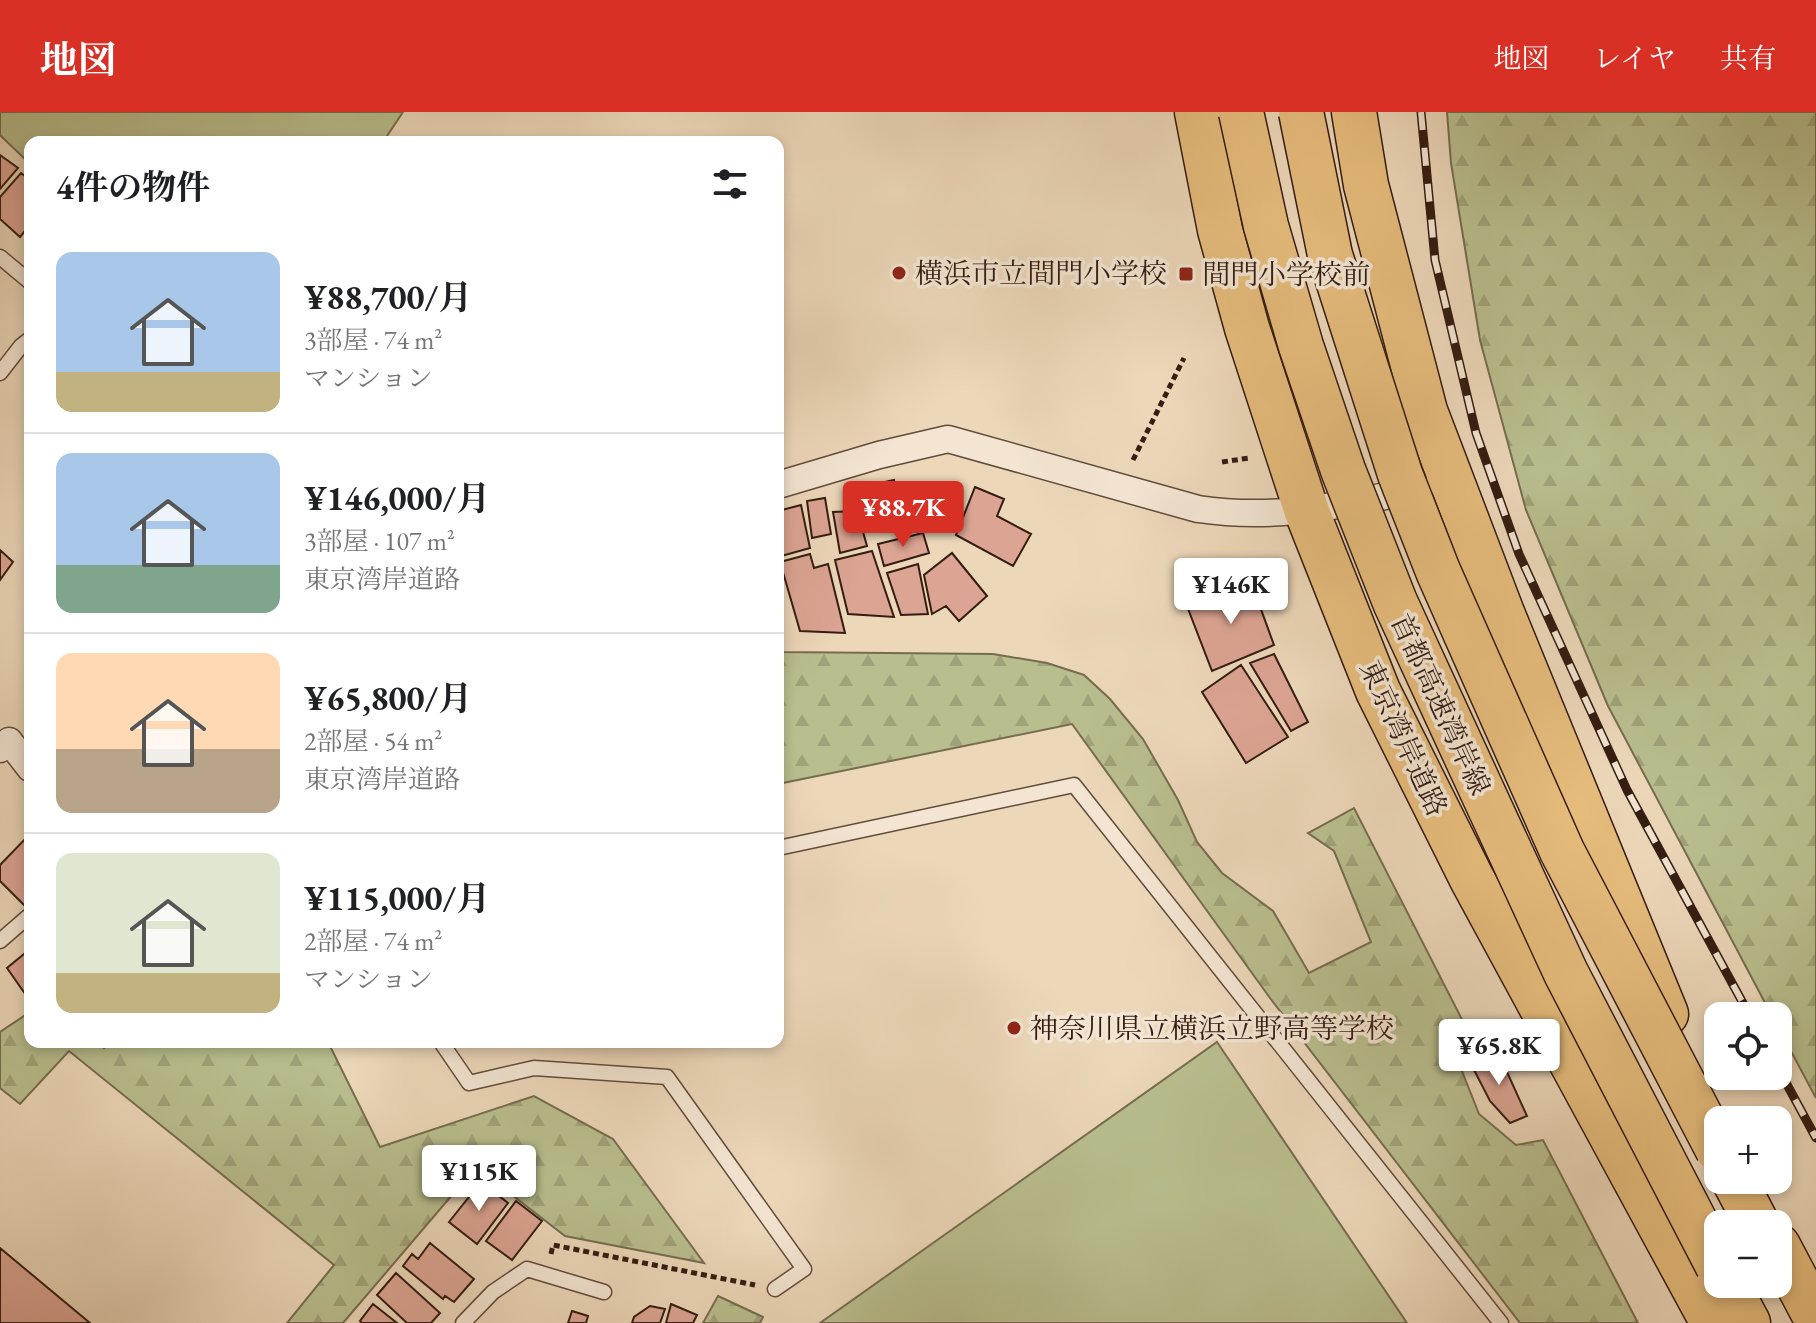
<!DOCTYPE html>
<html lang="ja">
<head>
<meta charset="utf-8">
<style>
  body { margin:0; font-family:"EB Garamond","Noto Serif JP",serif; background:#f2f2f2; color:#202124; height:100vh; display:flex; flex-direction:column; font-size:30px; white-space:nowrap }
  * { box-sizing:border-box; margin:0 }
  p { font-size:26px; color:#757577 }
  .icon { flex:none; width:44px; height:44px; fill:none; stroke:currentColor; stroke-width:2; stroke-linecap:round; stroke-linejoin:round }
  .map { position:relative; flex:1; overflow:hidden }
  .panel { position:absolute; left:24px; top:24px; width:760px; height:912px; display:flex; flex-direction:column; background:#fff; border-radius:16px; box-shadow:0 4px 12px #0003 }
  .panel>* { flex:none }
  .fabs { position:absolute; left:1704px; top:890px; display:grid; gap:16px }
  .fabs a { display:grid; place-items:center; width:88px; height:88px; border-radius:16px; background:#fff; box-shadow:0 4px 12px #0003; font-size:40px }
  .price { position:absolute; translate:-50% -68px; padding:0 18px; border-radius:8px; background:#fff; color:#222; font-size:26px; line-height:52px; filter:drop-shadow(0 2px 4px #0008) }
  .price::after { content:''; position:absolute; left:50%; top:48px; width:24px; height:18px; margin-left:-12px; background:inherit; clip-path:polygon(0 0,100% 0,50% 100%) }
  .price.selected { background:#d93025; color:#fff }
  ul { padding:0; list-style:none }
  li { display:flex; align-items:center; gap:24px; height:200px; padding:0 32px }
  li+li { border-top:2px solid #e0e0e0 }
  li span { display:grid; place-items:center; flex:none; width:224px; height:160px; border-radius:16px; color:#555 }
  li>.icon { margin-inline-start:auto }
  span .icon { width:96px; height:96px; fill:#fffc; stroke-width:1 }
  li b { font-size:34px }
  h2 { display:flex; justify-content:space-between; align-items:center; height:96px; padding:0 32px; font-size:34px }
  header { display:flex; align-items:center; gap:48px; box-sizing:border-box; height:112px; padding:0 40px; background:#d93025; color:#fff }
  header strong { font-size:38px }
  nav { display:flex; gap:44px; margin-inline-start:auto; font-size:28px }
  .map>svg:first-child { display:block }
</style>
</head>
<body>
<header>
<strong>地図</strong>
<nav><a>地図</a><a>レイヤ</a><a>共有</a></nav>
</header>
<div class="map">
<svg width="1816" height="1211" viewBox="0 0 1816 1211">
  <defs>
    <pattern id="forest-firs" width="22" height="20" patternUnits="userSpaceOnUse" patternTransform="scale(2)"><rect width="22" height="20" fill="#b9be8e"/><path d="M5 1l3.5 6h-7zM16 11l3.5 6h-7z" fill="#a0a379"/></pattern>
  </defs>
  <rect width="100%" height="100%" fill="#ecd7b9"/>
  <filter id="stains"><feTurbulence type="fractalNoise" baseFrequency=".0025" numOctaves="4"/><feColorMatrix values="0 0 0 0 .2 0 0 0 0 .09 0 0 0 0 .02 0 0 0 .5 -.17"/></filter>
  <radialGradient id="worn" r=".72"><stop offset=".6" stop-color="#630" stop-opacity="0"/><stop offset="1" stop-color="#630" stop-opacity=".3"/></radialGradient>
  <path fill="url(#forest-firs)" stroke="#766d50" stroke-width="2" d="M1447 0H1816V986L1778 915V904H1772L1608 594 1526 398 1480 228 1451 51Z
    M778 532 782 540 993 542 1047 551 1084 563 1110 587 1143 627 1178 688 1197 730 1222 761 1273 799 1309 861 1371 830 1334 739 1308 721 1354 696 1474 931 1456 944 1479 1002 1516 1033 1543 1028 1638 1211H1520L1270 886 1072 612 778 672Z
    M30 900V930H99L104 936 111 930H328L380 1035 534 984 613 1027 704 1151 565 1124 476 1055 343 1211H287L334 1153 69 939 20 992 0 976V920Z
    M718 1184 763 1205 760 1211H703Z"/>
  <path fill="#b9be8e" stroke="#766d50" stroke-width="2" d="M0 0H403L383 30H30V52L0 23Z
    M1217 930 1407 1211H820Z"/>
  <path fill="#dca493" stroke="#341c11" stroke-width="2" d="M0 43 18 56 0 77Z
    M21 61 30 68V113L20 125 0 107V85Z
    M894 368 901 403 869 412 862 375Z
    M916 371 961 389 949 419 906 397Z
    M975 375 1004 387 997 404 1031 422 1013 454 956 423Z
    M825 386 831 422 812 426 807 389Z
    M801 393 810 436 778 445V399Z
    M857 399 867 434 840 441 833 400Z
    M923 421 929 441 884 454 878 432Z
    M0 438 13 450 0 468Z
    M872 439 894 505 848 502 835 448Z
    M952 441 987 484 959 509 946 494 932 502 924 463Z
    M810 442 814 456 828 452 845 521 800 519 780 450Z
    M918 452 928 502 901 503 887 461Z
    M1251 470 1274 533 1212 559 1187 494Z
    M1274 542 1308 610 1291 619 1250 551Z
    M1241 553 1288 625 1246 651 1202 580Z
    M28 724 30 727V788L25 794 0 769V753Z
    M30 837V884L28 886 7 856Z
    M1497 938 1527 1004 1510 1011 1490 989 1472 954Z
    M481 1070 508 1091 477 1132 449 1110Z
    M516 1089 542 1109 512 1148 486 1129Z
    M430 1131 474 1167 454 1190 445 1184 443 1187 403 1154 412 1142 418 1147Z
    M0 1136 90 1211H0Z
    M396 1161 440 1201 431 1211H407L377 1183Z
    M373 1192 397 1211H362L360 1209Z
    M671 1192 697 1203 693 1211H666Z
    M650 1194 665 1197 660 1211H632L634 1205Z
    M572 1199 588 1204 586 1211H568Z"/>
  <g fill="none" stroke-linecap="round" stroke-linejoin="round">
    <defs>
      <path id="lane" d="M0 145 30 170
        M0 261 21 234 30 227
        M778 736 1074 673 1501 1211
        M0 829 30 803
        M441 930 469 971 534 956 667 965 804 1157 775 1177
        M463 1211 493 1180 527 1157 604 1180"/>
      <path id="street" d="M778 373 879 343 948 327 1198 397C1280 409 1340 393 1420 377
        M0 637 9 629 30 656"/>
      <path id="highway" d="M1197 0 1220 118 1247 216 1307 400 1378 579 1472 767 1713 1211
        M1354 0 1366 73 1425 299 1502 501 1666 902
        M1778 1134 1816 1206
        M1727 1172 1748 1211"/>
    </defs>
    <use href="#lane" stroke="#624b3b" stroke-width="17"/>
    <use href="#street" stroke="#624b3b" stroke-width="29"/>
    <use href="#highway" stroke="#341c11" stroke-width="47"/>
    <path stroke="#341c11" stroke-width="5" stroke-dasharray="6 4" stroke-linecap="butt" d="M1133 348 1184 246
      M1222 350 1249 346
      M551 1142 553 1133 755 1173"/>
    <use href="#lane" stroke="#f3e5d2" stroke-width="14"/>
    <use href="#street" stroke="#f3e5d2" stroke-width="26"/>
    <use href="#highway" stroke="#e6bc7c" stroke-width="44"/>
    <defs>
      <path id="rail" d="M1421 0 1435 148 1476 321 1519 442 1627 678 1750 904
        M1778 956 1816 1026"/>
    </defs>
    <use href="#rail" stroke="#341c11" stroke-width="9"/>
    <use href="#rail" stroke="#f3e5d2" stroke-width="6" stroke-dasharray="18" stroke-linecap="butt"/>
    <defs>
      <path id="highway-bridge" d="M1241 0 1266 114 1301 234 1343 358 1395 490 1566 861 1718 1154
        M1301 0 1330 143 1400 362 1438 459 1562 739 1718 1038
        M1734 1068 1757 1112"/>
    </defs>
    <use href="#highway-bridge" stroke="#341c11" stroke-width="47" stroke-linecap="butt"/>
    <use href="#highway-bridge" stroke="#e6bc7c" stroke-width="44"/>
  </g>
  <g fill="#8f2418" stroke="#f3e5d2" stroke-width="3">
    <circle cx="899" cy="161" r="8"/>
    <rect x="1178" y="154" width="16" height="16" rx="4"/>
    <circle cx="1014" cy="916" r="8"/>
  </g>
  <g text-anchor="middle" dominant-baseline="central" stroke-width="7" stroke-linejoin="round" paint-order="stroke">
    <g font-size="28" fill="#341c11" stroke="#f3e5d2" text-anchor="start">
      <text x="915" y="161">横浜市立間門小学校</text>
      <text x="1202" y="162">間門小学校前</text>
      <text x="1030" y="916">神奈川県立横浜立野高等学校</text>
    </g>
    <g font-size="28" fill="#341c11" stroke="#f3e5d2">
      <text transform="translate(1441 592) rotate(65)">首都高速湾岸線</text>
      <text transform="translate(1404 626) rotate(65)">東京湾岸道路</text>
    </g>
  </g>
  <rect width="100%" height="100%" filter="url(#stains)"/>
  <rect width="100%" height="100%" fill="url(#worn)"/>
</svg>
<div class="fabs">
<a><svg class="icon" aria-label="locate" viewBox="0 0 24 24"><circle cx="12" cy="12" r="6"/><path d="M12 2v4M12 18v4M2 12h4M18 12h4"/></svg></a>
<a>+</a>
<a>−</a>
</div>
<b class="price selected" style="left:903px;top:437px">¥88.7K</b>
<b class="price" style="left:1231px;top:514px">¥146K</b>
<b class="price" style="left:1499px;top:975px">¥65.8K</b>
<b class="price" style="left:479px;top:1101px">¥115K</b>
<section class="panel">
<h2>4件の物件<svg class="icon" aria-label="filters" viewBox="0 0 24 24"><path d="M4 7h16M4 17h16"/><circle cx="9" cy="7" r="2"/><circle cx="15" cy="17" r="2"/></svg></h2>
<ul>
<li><span style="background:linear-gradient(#a9c7e8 75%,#c2b280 0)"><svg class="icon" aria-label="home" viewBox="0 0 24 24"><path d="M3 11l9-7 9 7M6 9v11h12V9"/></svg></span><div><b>¥88,700/月</b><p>3部屋 · 74 m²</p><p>マンション</p></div></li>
<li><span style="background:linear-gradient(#a9c7e8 70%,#7fa58c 0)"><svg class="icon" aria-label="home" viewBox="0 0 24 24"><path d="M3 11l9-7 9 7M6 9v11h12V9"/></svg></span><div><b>¥146,000/月</b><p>3部屋 · 107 m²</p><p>東京湾岸道路</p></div></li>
<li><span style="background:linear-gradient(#ffd9b3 60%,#b9a48a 0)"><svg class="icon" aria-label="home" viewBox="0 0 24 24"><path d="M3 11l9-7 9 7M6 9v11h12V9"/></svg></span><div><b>¥65,800/月</b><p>2部屋 · 54 m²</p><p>東京湾岸道路</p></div></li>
<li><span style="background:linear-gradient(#dfe7d0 75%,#c2b280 0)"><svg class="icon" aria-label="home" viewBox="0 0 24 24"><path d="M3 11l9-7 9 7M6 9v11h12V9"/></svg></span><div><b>¥115,000/月</b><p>2部屋 · 74 m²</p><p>マンション</p></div></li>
</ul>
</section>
</div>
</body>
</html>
